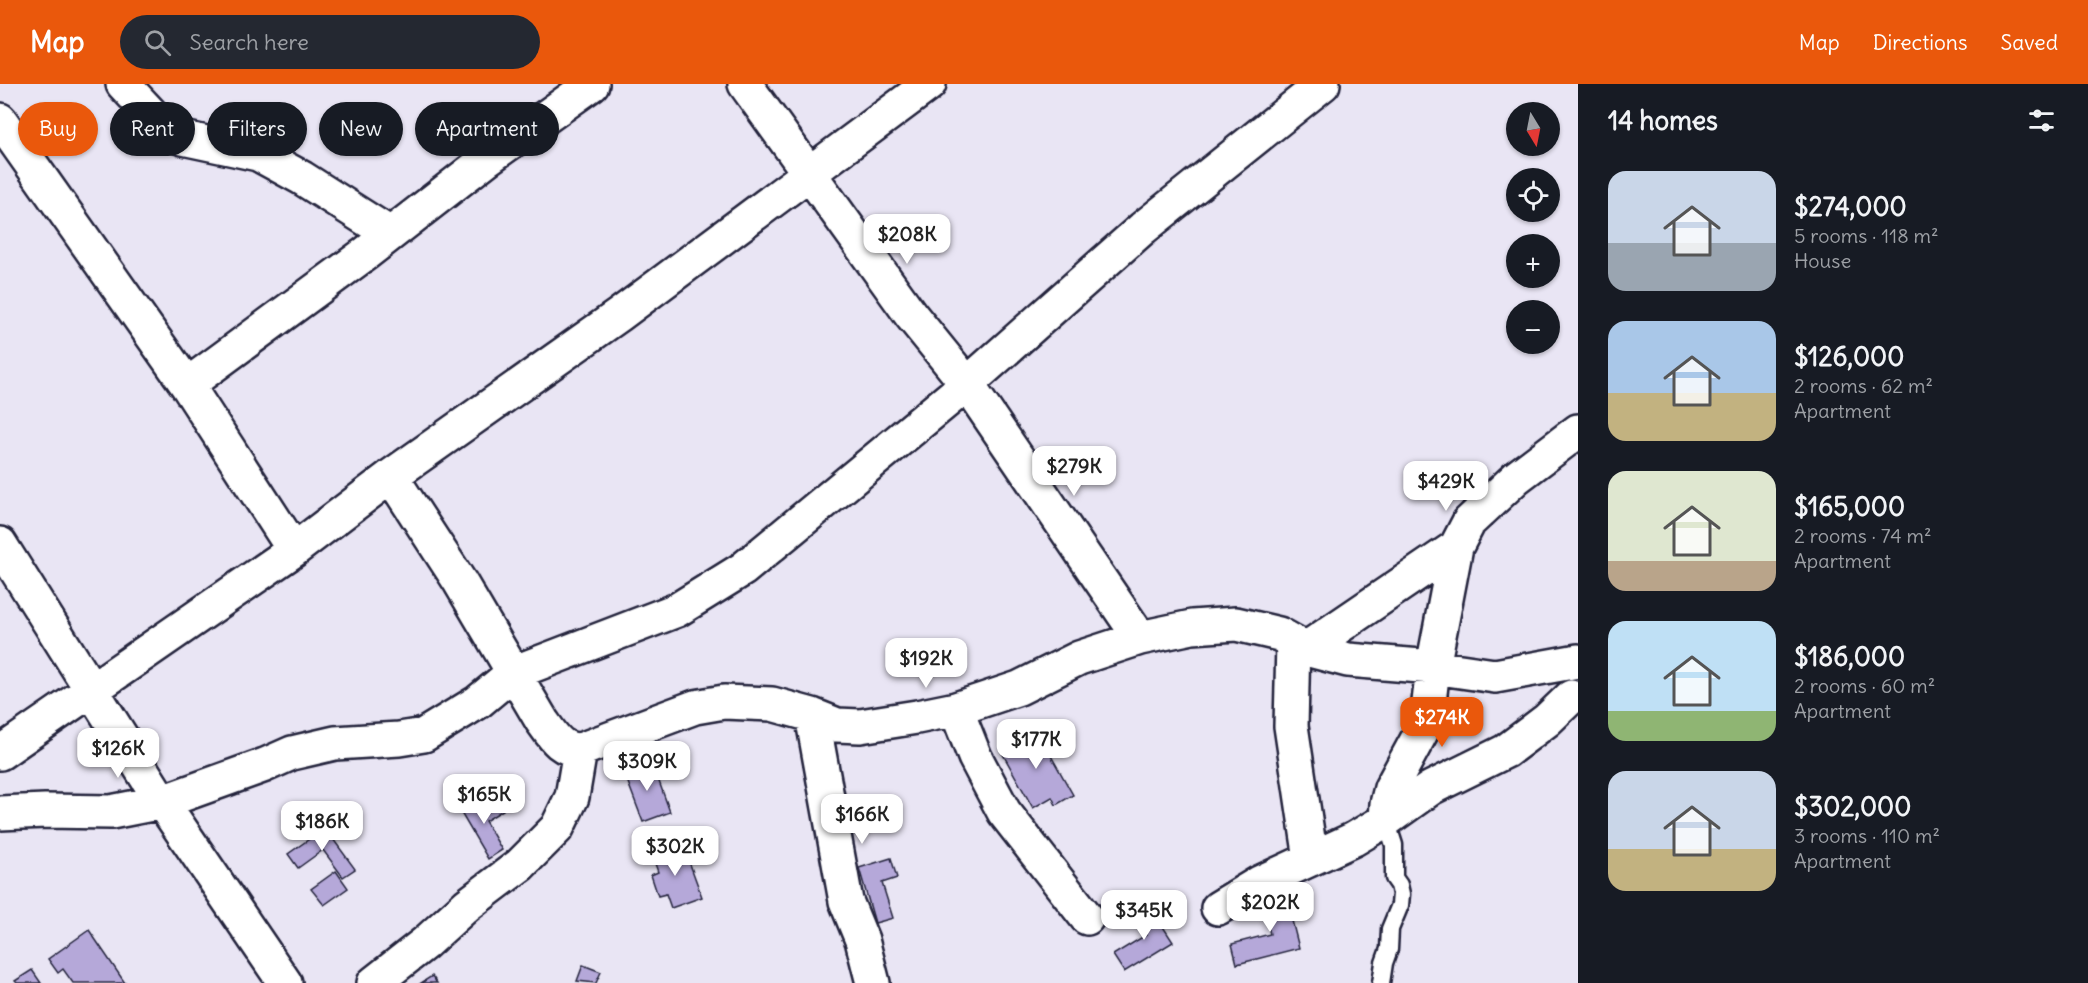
<!DOCTYPE html>
<html lang="en">
<head>
<meta charset="utf-8">
<style>
  body { margin:0; font-family:Delius,sans-serif; background:#242831; color:#f1f3f6; height:100vh; display:flex; flex-direction:column; font-size:22px; white-space:nowrap }
  * { box-sizing:border-box; margin:0 }
  p { font-size:20px; color:#9ea1a6 }
  .icon { flex:none; width:33px; height:33px; fill:none; stroke:currentColor; stroke-width:2; stroke-linecap:round; stroke-linejoin:round }
  .map { position:relative; flex:1; overflow:hidden }
  .drawer { display:flex; flex-direction:column; background:#171b24; width:510px }
  .drawer>* { flex:none }
  .guide { position:absolute; left:18px; top:18px; width:570px; height:54px; display:flex; gap:12px }
  .needle { width:39px; rotate:170deg }
  .buttons { position:absolute; left:1506px; top:18px; display:grid; gap:12px }
  .buttons a { display:grid; place-items:center; width:54px; height:54px; border-radius:50%; background:#171b24; box-shadow:0 2px 4px #0004; font-size:30px }
  .price { position:absolute; translate:-50% -51px; padding:0 14px; border-radius:12px; background:#fff; color:#222; font-size:20px; line-height:39px; filter:drop-shadow(0 2px 3px #0008) }
  .price::after { content:''; position:absolute; left:50%; top:36px; width:18px; height:14px; margin-left:-9px; background:inherit; clip-path:polygon(0 0,100% 0,50% 100%) }
  .price.active { background:#ea580c; color:#fff }
  ul { padding:0; list-style:none }
  li { display:flex; align-items:center; gap:18px; height:150px; padding:0 30px }
  li span { display:grid; place-items:center; flex:none; width:168px; height:120px; border-radius:18px; color:#555 }
  li>.icon { margin-inline-start:auto }
  span .icon { width:72px; height:72px; fill:#fffc; stroke-width:1 }
  li b { font-size:26px }
  h2 { display:flex; justify-content:space-between; align-items:center; height:72px; padding:0 30px; font-size:26px }
  .tag { padding:0 21px; border-radius:27px; background:#171b24; box-shadow:0 2px 4px #0004; font-size:21px; line-height:54px }
  .tag.active { background:#ea580c; color:#fff }
  header { display:flex; align-items:center; gap:36px; box-sizing:border-box; height:84px; padding:0 30px; background:#ea580c; color:#fff }
  header strong { font-size:28px }
  nav { display:flex; gap:33px; margin-inline-start:auto; font-size:21px }
  .search { width:420px; height:54px; background:#242831; display:flex; align-items:center; gap:15px; box-sizing:border-box; padding:0 21px; border-radius:33px; color:#9ea1a6; font-size:22px }
  main { display:flex; flex:1; min-height:0 }
  .map>svg:first-child { display:block }
</style>
</head>
<body>
<header>
<strong>Map</strong>
<div class="search"><svg class="icon" aria-label="search" viewBox="0 0 24 24"><circle cx="10" cy="10" r="6"/><path d="M15 15l6 6"/></svg>Search here</div>
<nav><a>Map</a><a>Directions</a><a>Saved</a></nav>
</header>
<main>
<div class="map">
<svg width="1578" height="899" viewBox="0 0 1578 899">
  <rect width="100%" height="100%" fill="#e9e5f4"/>
  <filter id="ink" filterUnits="userSpaceOnUse"><feTurbulence type="fractalNoise" baseFrequency=".0167" numOctaves="2"/><feDisplacementMap in="SourceGraphic" scale="12" xChannelSelector="R" yChannelSelector="G"/><feConvolveMatrix kernelMatrix="1 2 1 2 8 2 1 2 1" color-interpolation-filters="sRGB"/></filter>
  <g filter="url(#ink)">
    <path fill="#b5a8d9" stroke="#22223b" stroke-width="1.5" d="M1036 645 1073 711 1056 721 1052 713 1033 724 1000 665Z
      M652 678 670 728 643 738 624 688Z
      M494 711 503 726 485 737 502 766 488 775 461 729Z
      M325 744 355 785 343 793 323 766 298 784 288 770Z
      M683 761 702 813 671 824 666 810 658 812 651 791 658 788 652 771Z
      M891 774 897 794 882 799 893 834 875 839 859 784Z
      M336 787 348 804 324 821 311 805Z
      M1285 809 1299 864 1237 880 1232 860 1270 850 1261 815Z
      M1149 821 1173 858 1124 888 1113 871 1146 851 1133 831Z
      M89 846 125 899H73L63 885 58 889 48 875Z
      M583 881 601 888 596 899 577 897Z
      M32 886 41 899H17L15 897Z
      M432 892 437 899H421Z"/>
    <g fill="none" stroke-linecap="round" stroke-linejoin="round">
      <defs>
        <path id="service" d="M1381 899 1384 879 1389 865 1390 845 1400 821 1401 810 1399 801 1394 794V761L1386 736"/>
        <path id="minor" d="M123 0 168 48 183 54 258 70 302 94 390 150
          M745 0 911 231 967 300 1140 554
          M0 36 187 301 294 466
          M187 301 365 170 487 75 592 0
          M391 392 460 498 542 637C553 652 560 666 580 666L695 623 724 618 772 620 812 631 837 641 860 642 917 633 956 625 1019 604 1079 574 1140 554 1192 543 1236 540 1279 550 1306 565 1348 576 1433 583 1495 592 1578 577
          M0 460 162 718 285 899
          M1293 558 1291 642 1311 775
          M1306 565 1456 463
          M956 625 975 673 1004 728 1087 834
          M812 631 846 817 862 856 873 899
          M0 669 294 466 391 392 619 231 929 0
          M0 729 45 727 111 728 162 718 265 681 292 669 335 659 399 655 424 651 478 618 513 589 677 526 743 485 967 300 1143 144 1323 0
          M1386 736 1387 720 1391 704 1423 645 1428 627 1433 583 1456 463 1469 438 1517 393 1578 347
          M1218 824 1259 799 1354 755 1386 736 1431 704 1506 667 1547 636 1571 613
          M374 899 425 859 467 821 520 781 557 744 572 713 580 666"/>
      </defs>
      <use href="#service" stroke="#22223b" stroke-width="21"/>
      <use href="#minor" stroke="#22223b" stroke-width="38"/>
      <use href="#service" stroke="#fff" stroke-width="16"/>
      <use href="#minor" stroke="#fff" stroke-width="33"/>
    </g>
  </g>
</svg>
<div class="buttons">
<a><svg class="needle" viewBox="-14 -14 28 28"><path d="M0-13l5 13h-10z" fill="#e53935"/><path d="M0 13l5-13h-10z" fill="#9ea1a6"/></svg></a>
<a><svg class="icon" aria-label="locate" viewBox="0 0 24 24"><circle cx="12" cy="12" r="6"/><path d="M12 2v4M12 18v4M2 12h4M18 12h4"/></svg></a>
<a>+</a>
<a>−</a>
</div>
<b class="price" style="left:907px;top:181px">$208K</b>
<b class="price" style="left:1074px;top:413px">$279K</b>
<b class="price" style="left:1446px;top:428px">$429K</b>
<b class="price" style="left:926px;top:605px">$192K</b>
<b class="price active" style="left:1442px;top:664px">$274K</b>
<b class="price" style="left:1036px;top:686px">$177K</b>
<b class="price" style="left:118px;top:695px">$126K</b>
<b class="price" style="left:647px;top:708px">$309K</b>
<b class="price" style="left:484px;top:741px">$165K</b>
<b class="price" style="left:862px;top:761px">$166K</b>
<b class="price" style="left:322px;top:768px">$186K</b>
<b class="price" style="left:675px;top:793px">$302K</b>
<b class="price" style="left:1270px;top:849px">$202K</b>
<b class="price" style="left:1144px;top:857px">$345K</b>
<div class="guide">
<a class="tag active">Buy</a>
<a class="tag">Rent</a>
<a class="tag">Filters</a>
<a class="tag">New</a>
<a class="tag">Apartment</a>
</div>
</div>
<section class="drawer">
<h2>14 homes<svg class="icon" aria-label="filters" viewBox="0 0 24 24"><path d="M4 7h16M4 17h16"/><circle cx="9" cy="7" r="2"/><circle cx="15" cy="17" r="2"/></svg></h2>
<ul>
<li><span style="background:linear-gradient(#c9d6e8 60%,#9aa5b1 0)"><svg class="icon" aria-label="home" viewBox="0 0 24 24"><path d="M3 11l9-7 9 7M6 9v11h12V9"/></svg></span><div><b>$274,000</b><p>5 rooms · 118 m²</p><p>House</p></div></li>
<li><span style="background:linear-gradient(#a9c7e8 60%,#c2b280 0)"><svg class="icon" aria-label="home" viewBox="0 0 24 24"><path d="M3 11l9-7 9 7M6 9v11h12V9"/></svg></span><div><b>$126,000</b><p>2 rooms · 62 m²</p><p>Apartment</p></div></li>
<li><span style="background:linear-gradient(#dfe7d0 75%,#b9a48a 0)"><svg class="icon" aria-label="home" viewBox="0 0 24 24"><path d="M3 11l9-7 9 7M6 9v11h12V9"/></svg></span><div><b>$165,000</b><p>2 rooms · 74 m²</p><p>Apartment</p></div></li>
<li><span style="background:linear-gradient(#bfe0f5 75%,#8fb573 0)"><svg class="icon" aria-label="home" viewBox="0 0 24 24"><path d="M3 11l9-7 9 7M6 9v11h12V9"/></svg></span><div><b>$186,000</b><p>2 rooms · 60 m²</p><p>Apartment</p></div></li>
<li><span style="background:linear-gradient(#c9d6e8 65%,#c2b280 0)"><svg class="icon" aria-label="home" viewBox="0 0 24 24"><path d="M3 11l9-7 9 7M6 9v11h12V9"/></svg></span><div><b>$302,000</b><p>3 rooms · 110 m²</p><p>Apartment</p></div></li>
</ul>
</section>
</main>
</body>
</html>
